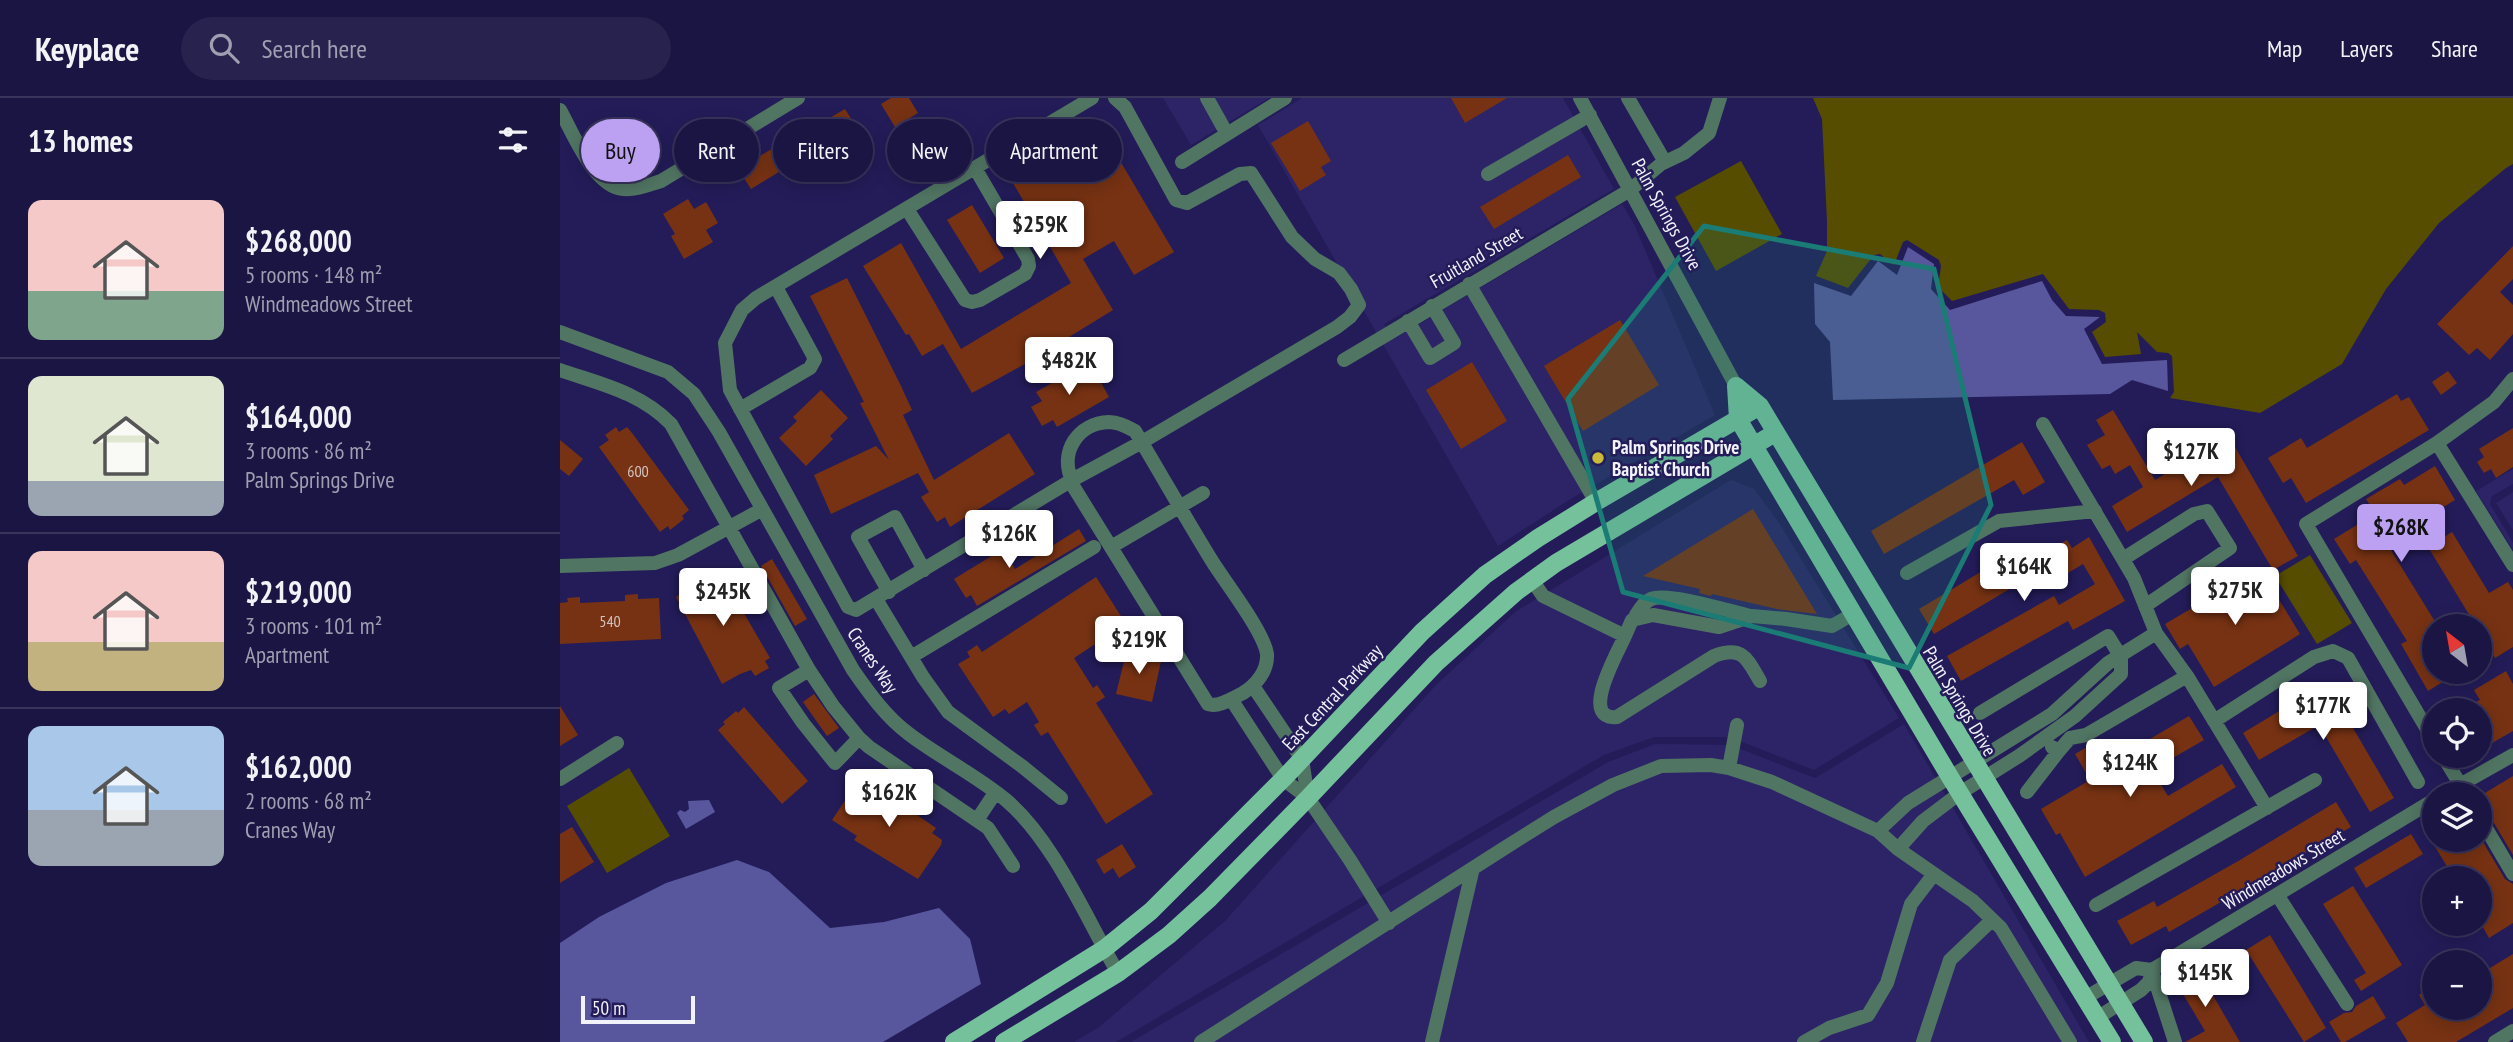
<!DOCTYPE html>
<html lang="en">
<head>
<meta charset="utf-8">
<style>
  body { margin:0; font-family:"PT Sans Narrow",sans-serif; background:#27224e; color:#f1f3f6; height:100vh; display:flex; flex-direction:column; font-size:26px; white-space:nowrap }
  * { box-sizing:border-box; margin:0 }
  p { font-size:23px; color:#9f9fb2 }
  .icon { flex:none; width:38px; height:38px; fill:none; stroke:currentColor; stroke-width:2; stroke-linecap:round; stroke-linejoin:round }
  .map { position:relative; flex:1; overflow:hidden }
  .details { display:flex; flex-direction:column; background:#1a1543; width:560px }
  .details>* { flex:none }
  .hud { position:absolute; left:21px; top:21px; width:665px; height:63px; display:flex; gap:14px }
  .needle { width:46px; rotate:329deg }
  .controls { position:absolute; left:1862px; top:516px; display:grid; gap:14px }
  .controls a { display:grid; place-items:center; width:70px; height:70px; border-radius:50%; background:#1a1543; box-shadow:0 4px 18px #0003,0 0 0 2px #38345c; font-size:35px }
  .scale { position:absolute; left:21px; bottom:18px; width:114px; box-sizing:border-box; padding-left:7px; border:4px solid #f1f2fa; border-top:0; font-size:19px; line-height:24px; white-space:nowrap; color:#f1f2fa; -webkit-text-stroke:5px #231c59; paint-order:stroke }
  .price { position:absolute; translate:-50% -60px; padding:0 16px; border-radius:7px; background:#fff; color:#222; font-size:23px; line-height:46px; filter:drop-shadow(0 2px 4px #0008) }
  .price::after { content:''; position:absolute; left:50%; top:42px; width:21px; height:16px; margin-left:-10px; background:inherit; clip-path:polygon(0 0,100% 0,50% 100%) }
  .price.selected { background:#bca0f2; color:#111 }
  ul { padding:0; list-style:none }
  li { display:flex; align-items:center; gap:21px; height:175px; padding:0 28px }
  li+li { border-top:2px solid #38345c }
  li span { display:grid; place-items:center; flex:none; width:196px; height:140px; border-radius:14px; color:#555 }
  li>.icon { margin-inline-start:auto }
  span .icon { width:84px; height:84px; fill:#fffc; stroke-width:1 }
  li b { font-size:30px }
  h2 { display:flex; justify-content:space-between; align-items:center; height:84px; padding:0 28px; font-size:30px }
  .pill { padding:0 24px; border-radius:32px; background:#1a1543; box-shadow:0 4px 18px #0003,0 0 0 2px #38345c; font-size:24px; line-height:63px }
  .pill.selected { background:#bca0f2; color:#111 }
  header { display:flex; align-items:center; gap:42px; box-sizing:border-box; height:98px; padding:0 35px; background:#1a1543; border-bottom:2px solid #38345c }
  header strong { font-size:33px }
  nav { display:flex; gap:38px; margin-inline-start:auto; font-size:24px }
  .search { width:490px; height:63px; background:#27224e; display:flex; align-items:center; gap:18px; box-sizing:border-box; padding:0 24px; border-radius:38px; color:#9f9fb2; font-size:26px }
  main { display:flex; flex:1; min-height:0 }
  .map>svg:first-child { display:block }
</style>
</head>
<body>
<header>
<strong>Keyplace</strong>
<div class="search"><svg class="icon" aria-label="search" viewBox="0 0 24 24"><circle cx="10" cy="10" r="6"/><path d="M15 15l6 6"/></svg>Search here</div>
<nav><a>Map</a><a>Layers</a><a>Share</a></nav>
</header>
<main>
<section class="details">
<h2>13 homes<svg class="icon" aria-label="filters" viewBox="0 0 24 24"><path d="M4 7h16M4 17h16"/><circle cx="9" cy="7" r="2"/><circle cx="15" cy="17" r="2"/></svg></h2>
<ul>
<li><span style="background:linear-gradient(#f6c9c9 65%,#7fa58c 0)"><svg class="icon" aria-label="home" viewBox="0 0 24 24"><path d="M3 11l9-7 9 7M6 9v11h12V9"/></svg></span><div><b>$268,000</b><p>5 rooms · 148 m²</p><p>Windmeadows Street</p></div></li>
<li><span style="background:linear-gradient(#dfe7d0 75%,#9aa5b1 0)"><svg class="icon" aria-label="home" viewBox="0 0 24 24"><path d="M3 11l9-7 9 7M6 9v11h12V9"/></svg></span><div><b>$164,000</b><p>3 rooms · 86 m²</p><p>Palm Springs Drive</p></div></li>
<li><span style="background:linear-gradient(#f6c9c9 65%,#c2b280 0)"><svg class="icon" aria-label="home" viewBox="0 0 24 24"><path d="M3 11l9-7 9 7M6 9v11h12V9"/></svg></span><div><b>$219,000</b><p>3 rooms · 101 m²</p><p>Apartment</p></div></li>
<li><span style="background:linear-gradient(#a9c7e8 60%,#9aa5b1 0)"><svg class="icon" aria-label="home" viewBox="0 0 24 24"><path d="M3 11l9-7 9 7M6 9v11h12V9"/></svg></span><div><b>$162,000</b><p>2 rooms · 68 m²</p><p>Cranes Way</p></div></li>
</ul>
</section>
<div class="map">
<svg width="1953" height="944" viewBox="0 0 1953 944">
  <rect width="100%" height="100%" fill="#231c59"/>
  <path fill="#2c2467" d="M603 0H709L631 47Z
    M742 0H1003L1054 91 824 226 834 241 1062 106 1074 126 1155 317 1009 402 938 448 698 27Z
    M1953 371V386L1932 398 1930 406 1953 445V452L1916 393Z
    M1171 382 1194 391 1217 422 1339 620 1254 672 1169 639H1094L1044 657 556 944H514L539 929 665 823 876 587 955 514Z
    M1953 394V432L1936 405Z
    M1344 626 1529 944H571L1048 664 1095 646 1170 647 1255 680Z"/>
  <path fill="#564d00" d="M1253 0H1953V66L1946 70 1879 125 1826 191 1782 266 1700 315 1610 300 1614 294 1612 258 1608 255 1597 254 1577 234 1581 256 1545 259 1532 234 1546 224 1545 215 1539 212 1509 211 1483 176 1392 203 1378 189 1381 168 1379 162 1347 142 1343 144 1334 167 1320 156 1314 157 1288 190 1256 178 1267 153V123L1262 21Z
    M1181 63 1222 136 1156 173 1115 99Z
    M1750 457 1792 525 1757 546 1715 478Z
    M69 670 110 738 47 775 7 708Z"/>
  <path fill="#58579d" d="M1348 149 1374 166 1371 191 1390 212 1482 183 1492 202 1506 218 1540 219 1524 231 1542 266 1607 262 1608 293 1572 282 1550 296 1273 302 1270 244 1255 226 1254 185 1291 198 1318 163 1337 177Z
    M149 702 155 714 126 731 117 715 120 712 125 714 129 711 128 703Z
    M177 762 209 774 270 830 324 824 379 810 410 841 421 886 323 944H0V845L39 819 106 785Z"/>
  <path fill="#773213" d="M331 0H349L358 15 335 29 321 6Z
    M891 0H947L905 25Z
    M285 11 300 35 289 42 293 48 270 62 251 31Z
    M748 23 771 63 761 69 766 77 740 93 711 45Z
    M540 29 614 154 574 177 554 143 523 161 553 212 465 266 412 295 383 246 362 258 349 236 346 237 303 168 341 145 401 251 511 185 449 78 485 58 487 60Z
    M230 40 242 60 191 91 178 71Z
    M1008 57 1021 79 934 131 920 109Z
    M128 101 134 111 146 104 158 125 146 132 153 144 124 161 111 138 115 136 103 116Z
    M412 107 444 160 420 175 387 122Z
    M1953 148V181L1940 194 1953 207V236L1930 262 1917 250 1909 257 1877 226Z
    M287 180 341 288 352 312 343 317 374 382 449 335 475 376 390 429 385 419 377 424 361 399 369 394 358 375 271 416 254 377 316 348 329 362 300 305 304 304 250 198Z
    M1060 222 1099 287 1023 333 984 268Z
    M912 264 947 323 901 351 866 292Z
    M532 268 549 299 497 329 493 322 482 328 471 309 482 303 476 294 517 271 519 275Z
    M1888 273 1897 285 1881 297 1872 284Z
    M261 292 288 320 270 338 273 341 246 368 219 340 237 323 233 319Z
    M1837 296 1841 303 1849 299 1869 332 1746 405 1731 380 1723 385 1708 360 1741 340 1747 350Z
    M1553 312 1595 382 1633 359 1636 363 1671 342 1738 458 1713 472 1658 379 1567 434 1552 408 1583 389 1570 367 1555 376 1550 367 1542 371 1527 347 1545 337 1536 322Z
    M56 329 59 334 67 329 72 335 129 412 122 418 124 421 110 432 108 428 100 434 39 349 49 342 45 337Z
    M1953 330V369L1936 380 1931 371 1924 375 1917 364 1924 359 1919 351Z
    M0 342 23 361 9 378 0 371Z
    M1462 344 1485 384 1463 397 1454 382 1324 456 1311 433Z
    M1875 368 1895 402 1826 444 1874 522V574H1913L1890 588 1886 582 1868 593 1841 546 1847 543 1796 462 1790 466 1774 441 1805 422 1801 415 1811 409 1806 401 1840 381 1844 387Z
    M1193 411 1257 516 1217 511 1152 496 1151 498 1139 495 1140 491 1083 478Z
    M519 431 526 443 417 508 411 497 406 500 394 481 443 451 455 471Z
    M1892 434 1929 495 1948 484 1953 492V549L1935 560 1920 535V528H1916L1868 449Z
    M1529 439 1565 503 1513 532 1508 523 1401 583 1387 558 1494 498 1499 507 1535 486 1523 466 1486 488 1478 474 1374 536 1359 511 1429 469 1431 473 1467 452 1473 462 1507 442 1512 450Z
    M212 461 247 521 235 528 201 468Z
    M1700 470 1740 536 1654 589 1628 546 1620 551 1605 526Z
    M154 472 156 474 159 472 210 560 205 563 209 570 195 578 191 572 180 576 162 586 116 499Z
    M536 479 566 526 514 560 533 590 537 587 545 599 536 605 593 696 546 726 488 634 481 638 474 627 479 624 467 604 449 616 445 611 433 619 398 566 410 559 407 554 417 547 422 554Z
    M78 496V501L99 500 101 541 0 546V505L8 504 7 500 20 499V505L65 503V497Z
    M567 551 602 559 592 604 556 596Z
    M1946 573 1953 586V633L1920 652V612H1901L1920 602 1914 592Z
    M1769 589 1834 700 1810 714 1759 627 1699 662 1683 635 1734 604 1737 608Z
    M254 596 279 630 267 638 243 604Z
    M0 608 18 637 0 648Z
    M184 609 248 683 222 706 158 632 165 626 163 624 176 613 178 615Z
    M1629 618 1644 642 1592 672 1608 698 1662 666 1676 689 1525 779 1500 735 1496 737 1481 711 1530 682 1515 656 1539 642 1558 674 1583 658 1578 648Z
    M1953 678V757L1928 715 1920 710V698Z
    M296 686 307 693 312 686 376 730 372 735 382 742 381 747 358 781 294 742 297 738 272 722Z
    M1776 704 1791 729 1609 834 1606 828 1571 847 1557 823 1594 803 1597 809 1680 762Z
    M12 729 34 764 0 785V736Z
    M1851 736 1863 756 1806 790 1794 770Z
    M1920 739 1945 781 1953 786V825L1929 840 1920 824V780H1894L1871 742H1920Z
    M562 746 576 769 559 780 553 770 544 776 536 762Z
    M1793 788 1842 867 1801 893 1794 882 1806 875 1763 806Z
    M1710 837 1766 930 1744 944 1686 852Z
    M1953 856V910L1896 944H1848L1836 925 1865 907 1859 897 1874 887V910H1920V876Z
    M1636 868 1680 944H1625L1645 933 1614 881Z
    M1813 898 1826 920 1785 944H1781L1769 924 1784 915 1792 914 1796 908Z"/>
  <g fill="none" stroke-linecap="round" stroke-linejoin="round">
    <path stroke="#517563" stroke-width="14" d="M532 0 196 200 182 212 165 245 170 292 288 509 296 512 512 382 582 344 777 229 790 219 799 207 791 191 779 175 755 161 732 139 691 75 680 76 627 105 616 102 565 9 555 0
      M647 0 667 36
      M1020 0 1176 288
      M1068 0 1105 64
      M0 12C13 35 34 89 63 91 77 92 88 87 101 83L238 0
      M622 64 725 0
      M928 76 1030 17
      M347 111 405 202 412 204 420 202 465 176 469 168 468 161 415 70
      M909 186 1036 404
      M848 223 870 260 894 245 872 208
      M0 234 108 274 134 296 159 334 293 572C309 595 326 619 349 636 379 659 416 677 446 702 494 743 526 820 558 875
      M784 262 1070 92 1101 66 1124 55 1149 35 1160 0
      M0 272C40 286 80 294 111 326L249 572 273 608 299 640 309 649 428 730 453 768
      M180 311 250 270 255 261 216 189
      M1483 326 1574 480 1596 535 1627 578 1707 710
      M1877 345 1953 467
      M510 383 648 606C658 610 673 600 683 595 696 587 708 573 707 556 704 534 665 484 652 463 626 421 601 376 575 333 567 329 559 324 549 324 518 325 499 354 512 382
      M551 449 643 395
      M1563 461 1634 416 1647 413 1670 450 1585 508
      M0 468 95 465 118 457 201 412
      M1347 475 1439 423 1535 413
      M972 482 983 498 1065 538C1058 554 1018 623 1057 619L1154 558C1183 547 1187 561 1200 583
      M329 494 298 439 335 419 364 472
      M316 501 363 579 388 614 463 669 501 700
      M1076 517C1080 511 1084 504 1091 501 1107 494 1170 513 1190 518
      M1065 538 1072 522 1093 517 1159 529 1192 518 1226 521 1272 528 1293 516
      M351 559 534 449
      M249 572 219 590 243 625 275 665 299 640
      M693 588 742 661 748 700
      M671 601 723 681 748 700 790 762 829 825
      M1654 623 1754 559 1773 553 1788 560 1858 684
      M1874 643 1746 426 1877 345 1934 304 1953 281
      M1498 654 1510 640 1526 637 1627 578
      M1883 658 1906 696
      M1169 670 1177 627
      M0 681 57 645
      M1467 694 1498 654 1492 649
      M1884 696 1953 657
      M1920 720 1953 776
      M417 722 435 695
      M1318 733 1348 705 1492 616 1548 565 1596 535
      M1338 751 1363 723 1400 695 1459 658 1515 618 1561 576V559L1548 538 1420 615
      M1718 798 1787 906
      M1536 807 1755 682
      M1592 873 1615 944
      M1525 900 1576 870 1592 872 1874 702
      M1537 920 1581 892 1589 884 1592 872
      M641 944 943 751 994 719 1053 687 1101 668 1151 667 1169 670 1212 684 1318 733 1338 751 1413 803 1441 830 1510 944
      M872 944 913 770
      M1244 944 1269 930 1308 917 1327 885 1351 806 1374 776
      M1363 944 1390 862 1432 822
      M1935 944 1953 933"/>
    <path stroke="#74c19c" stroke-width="18" d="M1176 288 1200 308 1584 944
      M1176 288 1178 321 1390 679 1552 944
      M394 944 544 851 591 813 723 681 862 534 925 477 978 440 1036 404 1200 308
      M444 944 558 875 609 837 650 800 748 700 876 565 956 494 996 465 1215 335"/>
  </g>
  <path fill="#1a7c75" fill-opacity="0.2" stroke="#1a7c75" stroke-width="5" stroke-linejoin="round" d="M1144 128 1374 171 1431 407 1349 570 1063 494 1008 301Z"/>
  <circle fill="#caba3a" stroke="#231c59" stroke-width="2.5" cx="1038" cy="360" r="7"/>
  <g text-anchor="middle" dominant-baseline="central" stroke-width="5" stroke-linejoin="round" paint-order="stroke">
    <g font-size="16" fill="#d2c2c0">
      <text x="78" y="373">600</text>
      <text x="50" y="523">540</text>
    </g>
    <g font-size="19" fill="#f1f2fa" stroke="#231c59">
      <text transform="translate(1107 116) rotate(61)">Palm Springs Drive</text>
      <text transform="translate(916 159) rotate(-30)">Fruitland Street</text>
      <text transform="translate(313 562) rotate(56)">Cranes Way</text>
      <text transform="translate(772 599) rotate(-47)">East Central Parkway</text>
      <text transform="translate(1400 603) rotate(59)">Palm Springs Drive</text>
      <text transform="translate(1723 771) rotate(-31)">Windmeadows Street</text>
    </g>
    <g font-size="19" font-weight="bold" fill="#f1f2fa" stroke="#231c59" text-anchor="start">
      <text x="1052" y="349">Palm Springs Drive<tspan x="1052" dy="22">Baptist Church</tspan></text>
    </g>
  </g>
</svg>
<div class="controls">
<a><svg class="needle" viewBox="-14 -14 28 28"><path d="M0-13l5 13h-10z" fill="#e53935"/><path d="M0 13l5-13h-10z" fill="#9f9fb2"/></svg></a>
<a><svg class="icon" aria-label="locate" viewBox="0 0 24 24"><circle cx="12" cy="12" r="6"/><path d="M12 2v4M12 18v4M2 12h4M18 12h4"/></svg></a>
<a><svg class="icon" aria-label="layers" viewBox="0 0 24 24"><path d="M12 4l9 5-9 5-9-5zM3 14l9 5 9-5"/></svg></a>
<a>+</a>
<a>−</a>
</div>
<div class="scale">50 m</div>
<b class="price" style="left:480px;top:163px">$259K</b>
<b class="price" style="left:509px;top:299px">$482K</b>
<b class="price" style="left:1631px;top:390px">$127K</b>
<b class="price selected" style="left:1841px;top:466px">$268K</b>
<b class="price" style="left:449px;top:472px">$126K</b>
<b class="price" style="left:1464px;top:505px">$164K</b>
<b class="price" style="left:1675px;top:529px">$275K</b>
<b class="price" style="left:163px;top:530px">$245K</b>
<b class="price" style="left:579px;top:578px">$219K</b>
<b class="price" style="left:1763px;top:644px">$177K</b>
<b class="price" style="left:1570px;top:701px">$124K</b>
<b class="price" style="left:329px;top:731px">$162K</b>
<b class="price" style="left:1645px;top:911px">$145K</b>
<div class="hud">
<a class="pill selected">Buy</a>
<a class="pill">Rent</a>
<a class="pill">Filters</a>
<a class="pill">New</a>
<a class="pill">Apartment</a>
</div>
</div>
</main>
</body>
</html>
